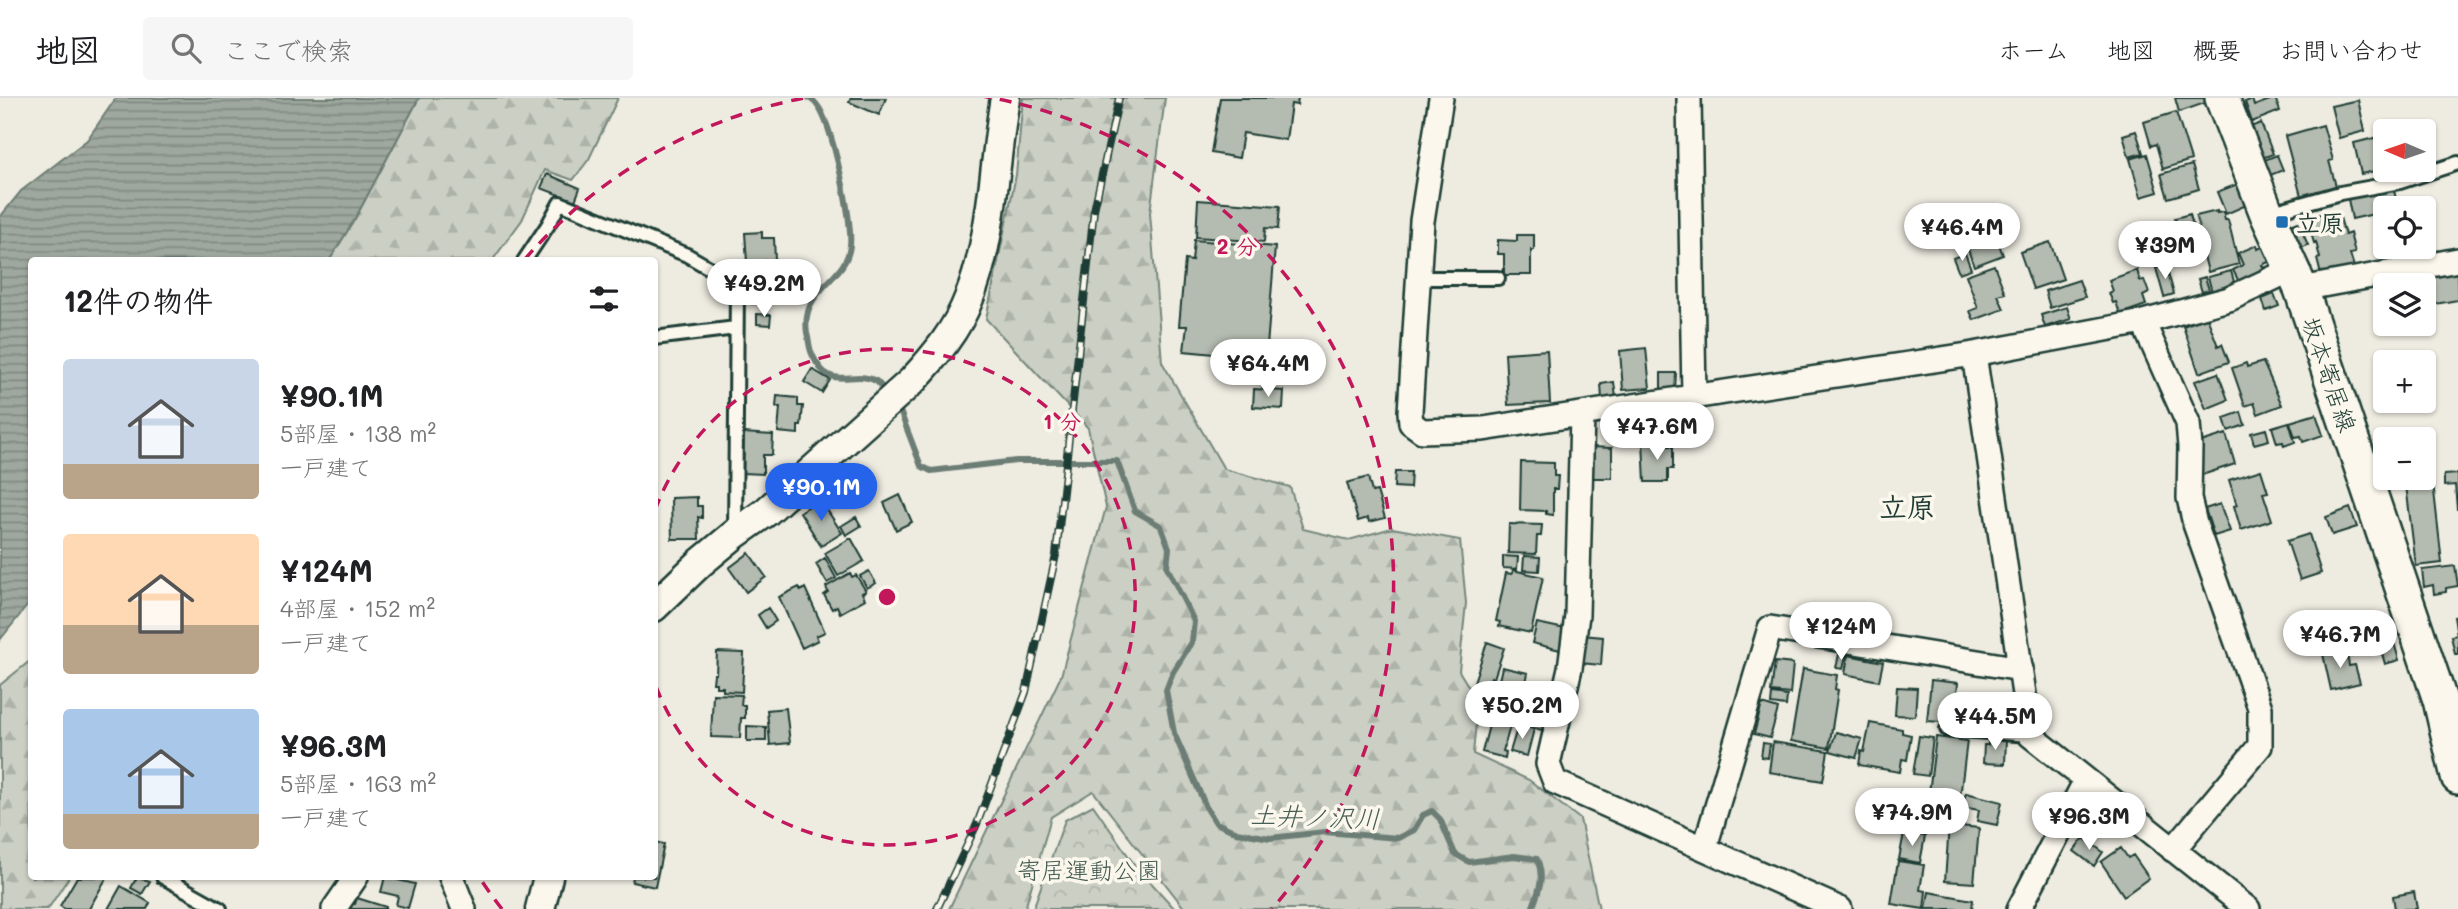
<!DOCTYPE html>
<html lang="ja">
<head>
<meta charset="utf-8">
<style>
  body { margin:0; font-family:Mali,"Klee One",sans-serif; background:#f6f6f6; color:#202124; height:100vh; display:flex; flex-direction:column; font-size:26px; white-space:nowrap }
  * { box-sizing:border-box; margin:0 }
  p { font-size:23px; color:#757577 }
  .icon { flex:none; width:38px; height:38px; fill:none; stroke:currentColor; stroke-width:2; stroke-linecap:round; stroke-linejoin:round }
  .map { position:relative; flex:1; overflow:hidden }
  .sheet { position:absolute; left:28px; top:159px; width:630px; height:623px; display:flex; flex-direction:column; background:#fff; border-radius:7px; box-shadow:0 2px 5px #0004 }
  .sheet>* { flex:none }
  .needle { width:46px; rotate:272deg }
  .controls { position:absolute; left:2373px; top:21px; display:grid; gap:14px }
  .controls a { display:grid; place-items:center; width:63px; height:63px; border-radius:7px; background:#fff; box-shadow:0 2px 5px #0004; font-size:35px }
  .price { position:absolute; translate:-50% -60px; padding:0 16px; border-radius:24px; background:#fff; color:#222; font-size:23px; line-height:46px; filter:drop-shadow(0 2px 4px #0008) }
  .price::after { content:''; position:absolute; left:50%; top:42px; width:21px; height:16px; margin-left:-10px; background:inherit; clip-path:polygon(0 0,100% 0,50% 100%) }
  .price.on { background:#2563eb; color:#fff }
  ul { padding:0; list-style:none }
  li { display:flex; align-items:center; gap:21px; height:175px; padding:0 35px }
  li span { display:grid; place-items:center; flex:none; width:196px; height:140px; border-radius:7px; color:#555 }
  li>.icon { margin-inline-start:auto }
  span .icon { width:84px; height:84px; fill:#fffc; stroke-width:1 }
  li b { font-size:30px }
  h2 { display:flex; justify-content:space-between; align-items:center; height:84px; padding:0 35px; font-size:30px }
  header { display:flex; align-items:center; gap:42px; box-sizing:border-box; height:98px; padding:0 35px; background:#fff; border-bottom:2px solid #e0e0e0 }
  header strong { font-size:33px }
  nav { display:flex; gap:38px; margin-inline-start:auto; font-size:24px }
  .search { width:490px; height:63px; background:#f6f6f6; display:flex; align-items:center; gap:18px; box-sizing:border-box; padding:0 24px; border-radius:7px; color:#757577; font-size:26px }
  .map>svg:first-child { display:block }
</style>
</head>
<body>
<header>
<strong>地図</strong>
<div class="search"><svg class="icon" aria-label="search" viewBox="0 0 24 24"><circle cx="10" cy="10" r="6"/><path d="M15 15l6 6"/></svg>ここで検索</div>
<nav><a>ホーム</a><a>地図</a><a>概要</a><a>お問い合わせ</a></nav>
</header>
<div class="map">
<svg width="2458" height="811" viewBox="0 0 2458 811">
  <defs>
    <pattern id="forest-firs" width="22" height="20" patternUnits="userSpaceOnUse" patternTransform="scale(1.75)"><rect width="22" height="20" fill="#cbcfc4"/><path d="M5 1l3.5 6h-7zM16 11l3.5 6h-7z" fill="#aeb3a9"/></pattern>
    <pattern id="park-crowns" width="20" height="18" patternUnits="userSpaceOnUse" patternTransform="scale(1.75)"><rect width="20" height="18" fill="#cbcfc4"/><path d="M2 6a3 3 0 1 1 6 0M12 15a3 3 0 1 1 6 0" fill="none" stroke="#aeb3a9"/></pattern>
    <pattern id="water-rules" width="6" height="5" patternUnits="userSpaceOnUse" patternTransform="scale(1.75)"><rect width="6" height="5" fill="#9fa89f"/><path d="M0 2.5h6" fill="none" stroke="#818a82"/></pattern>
  </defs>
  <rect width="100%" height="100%" fill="#eeece1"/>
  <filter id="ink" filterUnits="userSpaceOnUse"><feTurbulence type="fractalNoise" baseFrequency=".0143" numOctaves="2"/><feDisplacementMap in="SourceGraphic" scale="14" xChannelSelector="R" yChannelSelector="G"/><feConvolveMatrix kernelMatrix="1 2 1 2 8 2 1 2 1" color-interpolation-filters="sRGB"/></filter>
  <g filter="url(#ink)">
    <path fill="url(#forest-firs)" stroke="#75867c" stroke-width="2" d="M419 0H618L589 61 573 82 545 72 522 122 492 163H329L356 119Z
      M1023 0H1165L1150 115 1162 264 1224 371 1290 389 1303 431 1349 442 1392 430 1460 442 1466 505 1459 573 1478 604 1473 656 1529 682 1580 721 1599 811H1185L1093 693 1051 719 1025 811H949L1061 578 1106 409 1088 330 986 221 1016 77Z
      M31 562 32 779H69L48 811H0V587Z"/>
    <path fill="url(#park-crowns)" stroke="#75867c" stroke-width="2" d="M1093 707 1134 766 1175 811H1033L1065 722Z"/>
    <path fill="url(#water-rules)" stroke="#6c7d74" stroke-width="2" d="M116 0H419L356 119 329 163H32L31 503 0 542V119L21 93 87 42Z"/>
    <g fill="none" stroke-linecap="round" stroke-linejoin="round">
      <path stroke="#6c7d74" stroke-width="6" d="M809 0C812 2 815 4 817 7 832 25 853 123 850 147 847 183 800 190 807 235 809 242 809 250 812 256 830 297 852 270 876 283 880 286 883 291 886 295
        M895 307 900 313 921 368 931 373 1016 363H1117L1135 413 1161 428 1169 450 1167 469 1194 523 1192 544 1173 574 1166 592 1174 635 1206 709 1216 725 1236 734 1270 740 1325 734 1398 740 1414 732 1423 717 1432 713 1440 721 1455 756 1469 764 1514 758 1537 761C1545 780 1539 793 1532 811"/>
    </g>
    <path fill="#b4bbb0" stroke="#1f3d34" stroke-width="2" d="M851 0H886L879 17 849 4Z
      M1220 0H1298L1297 7 1291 6 1286 42 1243 35 1239 60 1211 55Z
      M2175 0H2210L2211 3 2179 14Z
      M2275 0 2280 13 2252 24 2245 4 2252 1 2254 8Z
      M2358 2 2365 33 2339 40 2331 8Z
      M2176 14 2191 62 2163 71 2156 46 2151 48 2144 24Z
      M2261 25 2273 56 2257 62 2245 31Z
      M2323 27 2333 62 2329 63 2336 88 2301 98 2285 38Z
      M2136 33 2143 55 2129 59 2123 37Z
      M2383 38 2385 71 2361 76 2354 45Z
      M2147 56 2158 94 2141 99 2130 61Z
      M2277 57 2283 72 2263 80 2257 65Z
      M2192 67 2199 91 2168 100 2161 76Z
      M547 76 580 90 575 103 541 90Z
      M2243 84 2251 105 2226 116 2217 94Z
      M2394 92 2398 110H2385V131L2377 132 2374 116 2352 121 2348 101Z
      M1198 102 1280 108 1278 131 1265 130 1264 144 1196 139Z
      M1999 112 2007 134 1996 138 2003 157 1974 168 1967 149 1959 152 1953 137 1968 132 1966 124Z
      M2217 113V115L2223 114 2225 122H2228L2239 166 2208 174 2197 130H2199L2196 118Z
      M2329 114 2330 118 2339 116 2345 137 2350 135 2355 155 2350 156 2355 172 2322 181 2317 161 2320 160 2316 144 2314 145 2311 135 2307 136 2304 121Z
      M2190 116 2194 133 2180 137 2175 120Z
      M2298 124 2308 147 2296 152 2286 129Z
      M1945 127 1950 141 1939 145 1934 130Z
      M762 134V140H774L775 162 747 164 745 135Z
      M1517 137H1534V152H1531V177H1504V156H1498V142L1517 143Z
      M1194 142 1275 149 1266 261 1184 253 1187 228H1179L1185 162 1192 163Z
      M2050 144 2063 181 2033 191 2020 154Z
      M2268 146 2275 161 2262 167 2265 172 2240 186 2233 172 2243 167 2238 155 2257 147 2258 151Z
      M2391 149H2420L2422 163 2394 167Z
      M1965 155 1971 171 1959 175 1953 160Z
      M776 165 779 204 752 206 750 167Z
      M1994 167 2005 195 1998 197 2004 211 1974 222 1970 213 1978 210 1966 177Z
      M2166 167 2174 196 2164 199 2156 170Z
      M2137 172 2140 183 2144 182 2149 195 2143 198 2146 207 2120 216 2116 204 2113 205 2109 195 2113 193 2109 182Z
      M2231 173 2235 187 2212 194 2208 179Z
      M2457 175 2458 202 2424 208V187H2416L2415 182Z
      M2205 179 2209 192 2202 194 2198 181Z
      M2079 182 2085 199 2050 210 2045 193Z
      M2274 196 2279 208 2266 213 2262 201Z
      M2067 209 2071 221 2045 229 2041 217Z
      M757 216 771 217 770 227 757 226Z
      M2207 219 2218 248 2222 246 2229 264 2199 275 2183 228Z
      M1646 250 1650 290 1623 292 1620 253Z
      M1547 252 1550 305 1508 307 1505 255Z
      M2263 264 2282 307 2258 316 2254 305 2245 308 2232 270 2246 265 2247 269Z
      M812 271 830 282 822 295 804 284Z
      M1661 275H1676L1675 293 1661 292Z
      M2218 275 2228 302 2206 311 2195 283Z
      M1614 284 1616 300 1602 301 1601 286Z
      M1254 291 1284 293 1283 311 1253 309Z
      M777 298 798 300V308H803L801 328H798V336L778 334 780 309H776Z
      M2241 314 2245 327 2228 333 2224 320Z
      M2316 316 2323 337 2303 344 2301 338 2295 339 2290 324Z
      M1637 323 1638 340 1617 341 1616 324Z
      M2289 324 2295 344 2284 348 2283 344 2277 345 2272 329Z
      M2266 331 2269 342 2254 346 2251 335Z
      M744 335 773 337 772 357H763V376L743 375Z
      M2226 336 2235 366 2199 378 2201 344Z
      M1643 344H1662L1661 348H1673V371H1668V384H1645Z
      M1592 349 1612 350V380H1591Z
      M1521 364 1554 365V378H1558L1557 391H1553V417L1546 416V413L1520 412Z
      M2261 372 2268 394 2263 395 2272 422 2241 432 2234 408 2237 407 2229 382Z
      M1395 374H1411L1410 390 1394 389Z
      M2458 376V411H2457L2455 387 2444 388V377Z
      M1368 379 1372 394 1377 393 1385 420 1369 424 1368 420 1358 423 1347 385Z
      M2433 384 2442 465 2416 468 2406 387Z
      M900 397 912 424 896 432 884 405Z
      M697 399V408H702V420L698 419 699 441H672L671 400Z
      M820 401 842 435 821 448 800 414Z
      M2220 406 2230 433 2214 438 2205 411Z
      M2350 410 2357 429 2332 437 2326 419Z
      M856 419 861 428 846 437 841 428Z
      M1509 426 1542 427 1541 438H1537L1536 456 1508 455Z
      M2309 436 2321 475 2300 482 2287 443Z
      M851 440 864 463 838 478 825 455Z
      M749 455 766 479 746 494 729 470Z
      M1503 458 1518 459 1517 471 1503 470Z
      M1524 458 1540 459 1539 473 1523 472Z
      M825 460 836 480 827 485 816 466Z
      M2455 468 2458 488 2446 490V494L2434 496 2433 487 2424 489 2422 472Z
      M1513 472 1543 479 1531 535 1499 528 1500 524 1496 523 1506 475 1512 476Z
      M869 473 876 485 867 490 860 478Z
      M850 475 852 479 856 477 866 493 862 495 865 501 840 515 837 508 832 511 824 497 828 494 826 489Z
      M799 489 801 493 805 490 825 534 816 538 818 542 802 550 779 499Z
      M768 510 776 523 766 530 758 517Z
      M2458 518V556H2455L2451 538 2457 537 2454 519Z
      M1537 525 1565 531 1560 552 1532 545Z
      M2390 531 2399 562 2385 566 2380 549 2376 550 2372 537Z
      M1582 537 1603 539 1601 567 1580 565Z
      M1487 544 1504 550 1494 580 1491 579 1488 588 1474 584Z
      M2346 551 2349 568 2355 567 2360 585 2331 592 2323 556Z
      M717 554 744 555 742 594 723 593V589H716V585H713L714 576H716Z
      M1839 556 1846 557 1843 571 1836 570Z
      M1848 557 1883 564 1879 583 1845 576Z
      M1775 564 1793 566 1790 596 1771 594Z
      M1502 569 1528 575 1518 620 1492 614Z
      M1803 571 1837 577 1835 591 1838 592 1829 650 1791 643Z
      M1931 582 1958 585 1954 625 1927 623Z
      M1897 589 1917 590 1915 618 1895 617Z
      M713 596 742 597 741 607H745V620H741L740 640 711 639Z
      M1772 596 1787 598 1786 608 1771 606Z
      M1762 606 1778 611 1770 640 1754 636Z
      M786 610 790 645 770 647 767 612Z
      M1532 616 1545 619 1542 632 1529 629Z
      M1491 620 1511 625 1503 653 1506 654 1505 660 1482 654Z
      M1870 625 1902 631V635L1911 637 1907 662 1902 661 1900 674 1859 667 1861 653 1864 654Z
      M1518 627 1534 631 1527 658 1510 654Z
      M747 628 766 629V643H747Z
      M1836 634 1862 641 1856 660 1830 653Z
      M1919 638 1933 640 1928 678 1913 676Z
      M1936 639 1967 643 1958 716 1930 712 1932 703H1928Z
      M1988 641H2006L2005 666 1983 665 1984 647H1988Z
      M1773 644 1828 653 1823 683 1769 674Z
      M1763 645 1770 646 1768 660 1761 659Z
      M1966 695 2002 704 1997 727 1977 723 1979 712 1962 709Z
      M1949 727 1979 730 1974 785 1945 783Z
      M1904 735 1925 738 1920 765 1899 761Z
      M2084 740 2103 754 2094 768 2074 753Z
      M654 744 664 746 655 789 632 784 633 779H654Z
      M2121 750 2128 760 2133 757 2149 780 2124 798 2101 764Z
      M1898 763 1924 767 1920 792 1926 793 1924 811 1891 806Z
      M77 779H107L89 811H65L60 808Z
      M137 779 150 783 142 796 131 790Z
      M385 779 415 786 408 810 396 807 398 798 381 794Z
      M121 788 150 805 147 811H108Z
      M1929 794 1973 802 1972 811H1926Z
      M2414 794 2417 811H2395L2393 798Z
      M357 800 386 809V811H347L349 804 355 806Z"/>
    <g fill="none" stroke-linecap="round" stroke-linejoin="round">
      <defs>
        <path id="service" d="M2269 115 2340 95 2400 84 2458 65
          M524 163 548 127 560 105 687 157 727 180 737 190 735 435
          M1418 180H1498
          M654 240 736 230
          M1947 631 2030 637
          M163 779 220 811"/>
        <path id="minor" d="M1441 0 1422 123 1410 314 1411 325 1422 333 1483 331 1974 256 2143 224 2229 201 2293 171
          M1689 0 1694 299
          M2301 191 2458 162
          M2143 224 2188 325 2190 349 2189 400 2195 426 2260 610V648L2173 752
          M1974 256 2030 637 2248 811
          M1582 317 1577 517 1570 570 1548 666 1555 684 1840 811
          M1705 749 1770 530 2021 571
          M451 779 464 811
          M334 811 356 779
          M2019 811 2086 682"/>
        <path id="tertiary" d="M654 509 700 465 735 436 766 414 912 283C935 258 957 232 969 200 993 141 994 63 1005 0
          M540 811 548 779"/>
        <path id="secondary" d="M2222 0 2267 116 2301 191 2440 602 2458 679"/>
      </defs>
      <use href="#service" stroke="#1f3d34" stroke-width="18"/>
      <use href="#minor" stroke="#1f3d34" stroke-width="28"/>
      <use href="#tertiary" stroke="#1f3d34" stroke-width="33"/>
      <use href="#secondary" stroke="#1f3d34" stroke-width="38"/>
      <use href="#service" stroke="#fbf7ec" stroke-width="12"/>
      <use href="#minor" stroke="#fbf7ec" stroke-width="23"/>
      <use href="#tertiary" stroke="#fbf7ec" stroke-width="28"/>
      <use href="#secondary" stroke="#fbf7ec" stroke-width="33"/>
      <defs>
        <path id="rail" d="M937 811 977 726 1026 594 1056 457 1094 112 1119 0"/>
      </defs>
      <use href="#rail" stroke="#1f3d34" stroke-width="8"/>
      <use href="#rail" stroke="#fbf7ec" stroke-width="5" stroke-dasharray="16" stroke-linecap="butt"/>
    </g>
  </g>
  <g fill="none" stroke="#c2185b" stroke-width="3.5" stroke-dasharray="12 9">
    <path d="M655 412A248 248 0 1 1 655 586"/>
    <path d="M502 811A495 495 0 0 1 479 779M525 161A495 495 0 0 1 1272 811"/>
  </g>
  <rect fill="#1f6fb2" stroke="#fbf7ec" stroke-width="2.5" x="2275" y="117" width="14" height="14" rx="3.5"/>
  <g text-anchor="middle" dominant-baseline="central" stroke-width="7" stroke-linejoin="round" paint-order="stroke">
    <g font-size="24" font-weight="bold" fill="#1f3d34" stroke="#fbf7ec" text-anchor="start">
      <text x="2296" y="124">立原</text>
    </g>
    <g font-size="24" fill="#1f3d34" stroke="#fbf7ec">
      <text transform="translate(2330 276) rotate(71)">坂本寄居線</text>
    </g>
    <g font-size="24" fill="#415a51" stroke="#fbf7ec">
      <text x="1089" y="771">寄居運動公園</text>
    </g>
    <g font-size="26" font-style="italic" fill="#455d54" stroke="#fbf7ec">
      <text transform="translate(1315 718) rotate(2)">土井ノ沢川</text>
    </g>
    <g font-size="28" font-weight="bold" fill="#1f3d34" stroke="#fbf7ec">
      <text x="1907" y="408">立原</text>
    </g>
  </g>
  <circle cx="887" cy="499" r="10" fill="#c2185b" stroke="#fbf7ec" stroke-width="3.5"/>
  <g font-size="21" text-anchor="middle" font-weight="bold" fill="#c2185b" stroke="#fbf7ec" stroke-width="7" stroke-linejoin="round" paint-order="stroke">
    <text x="1237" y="156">2 分</text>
    <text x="1062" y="331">1 分</text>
  </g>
</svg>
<div class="controls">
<a><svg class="needle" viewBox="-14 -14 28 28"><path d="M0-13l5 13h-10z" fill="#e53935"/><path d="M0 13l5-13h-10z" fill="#757577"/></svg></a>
<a><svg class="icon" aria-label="locate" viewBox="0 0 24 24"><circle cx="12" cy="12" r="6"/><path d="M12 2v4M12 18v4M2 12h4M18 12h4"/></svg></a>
<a><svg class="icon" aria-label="layers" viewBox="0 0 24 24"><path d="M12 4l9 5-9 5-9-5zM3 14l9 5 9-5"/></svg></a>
<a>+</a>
<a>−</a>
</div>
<b class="price" style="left:1962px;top:165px">¥46.4M</b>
<b class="price" style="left:2165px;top:183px">¥39M</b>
<b class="price" style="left:764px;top:221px">¥49.2M</b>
<b class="price" style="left:1268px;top:301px">¥64.4M</b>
<b class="price" style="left:1657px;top:364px">¥47.6M</b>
<b class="price on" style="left:821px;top:425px">¥90.1M</b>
<b class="price" style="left:1841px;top:564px">¥124M</b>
<b class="price" style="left:2340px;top:572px">¥46.7M</b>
<b class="price" style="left:1522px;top:643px">¥50.2M</b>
<b class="price" style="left:1995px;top:654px">¥44.5M</b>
<b class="price" style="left:1912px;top:750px">¥74.9M</b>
<b class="price" style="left:2089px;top:754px">¥96.3M</b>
<section class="sheet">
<h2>12件の物件<svg class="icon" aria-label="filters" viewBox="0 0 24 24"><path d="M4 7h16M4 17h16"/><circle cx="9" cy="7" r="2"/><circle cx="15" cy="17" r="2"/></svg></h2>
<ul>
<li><span style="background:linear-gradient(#c9d6e8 75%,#b9a48a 0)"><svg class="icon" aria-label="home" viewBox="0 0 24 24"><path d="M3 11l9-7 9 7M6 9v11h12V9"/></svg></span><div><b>¥90.1M</b><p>5部屋 · 138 m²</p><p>一戸建て</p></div></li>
<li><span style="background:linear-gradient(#ffd9b3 65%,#b9a48a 0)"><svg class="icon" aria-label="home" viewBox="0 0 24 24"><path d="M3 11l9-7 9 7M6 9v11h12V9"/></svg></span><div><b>¥124M</b><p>4部屋 · 152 m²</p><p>一戸建て</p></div></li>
<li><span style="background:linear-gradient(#a9c7e8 75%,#b9a48a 0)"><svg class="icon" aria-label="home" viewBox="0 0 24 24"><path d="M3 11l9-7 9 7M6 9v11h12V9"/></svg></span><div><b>¥96.3M</b><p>5部屋 · 163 m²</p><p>一戸建て</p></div></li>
</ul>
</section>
</div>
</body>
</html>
